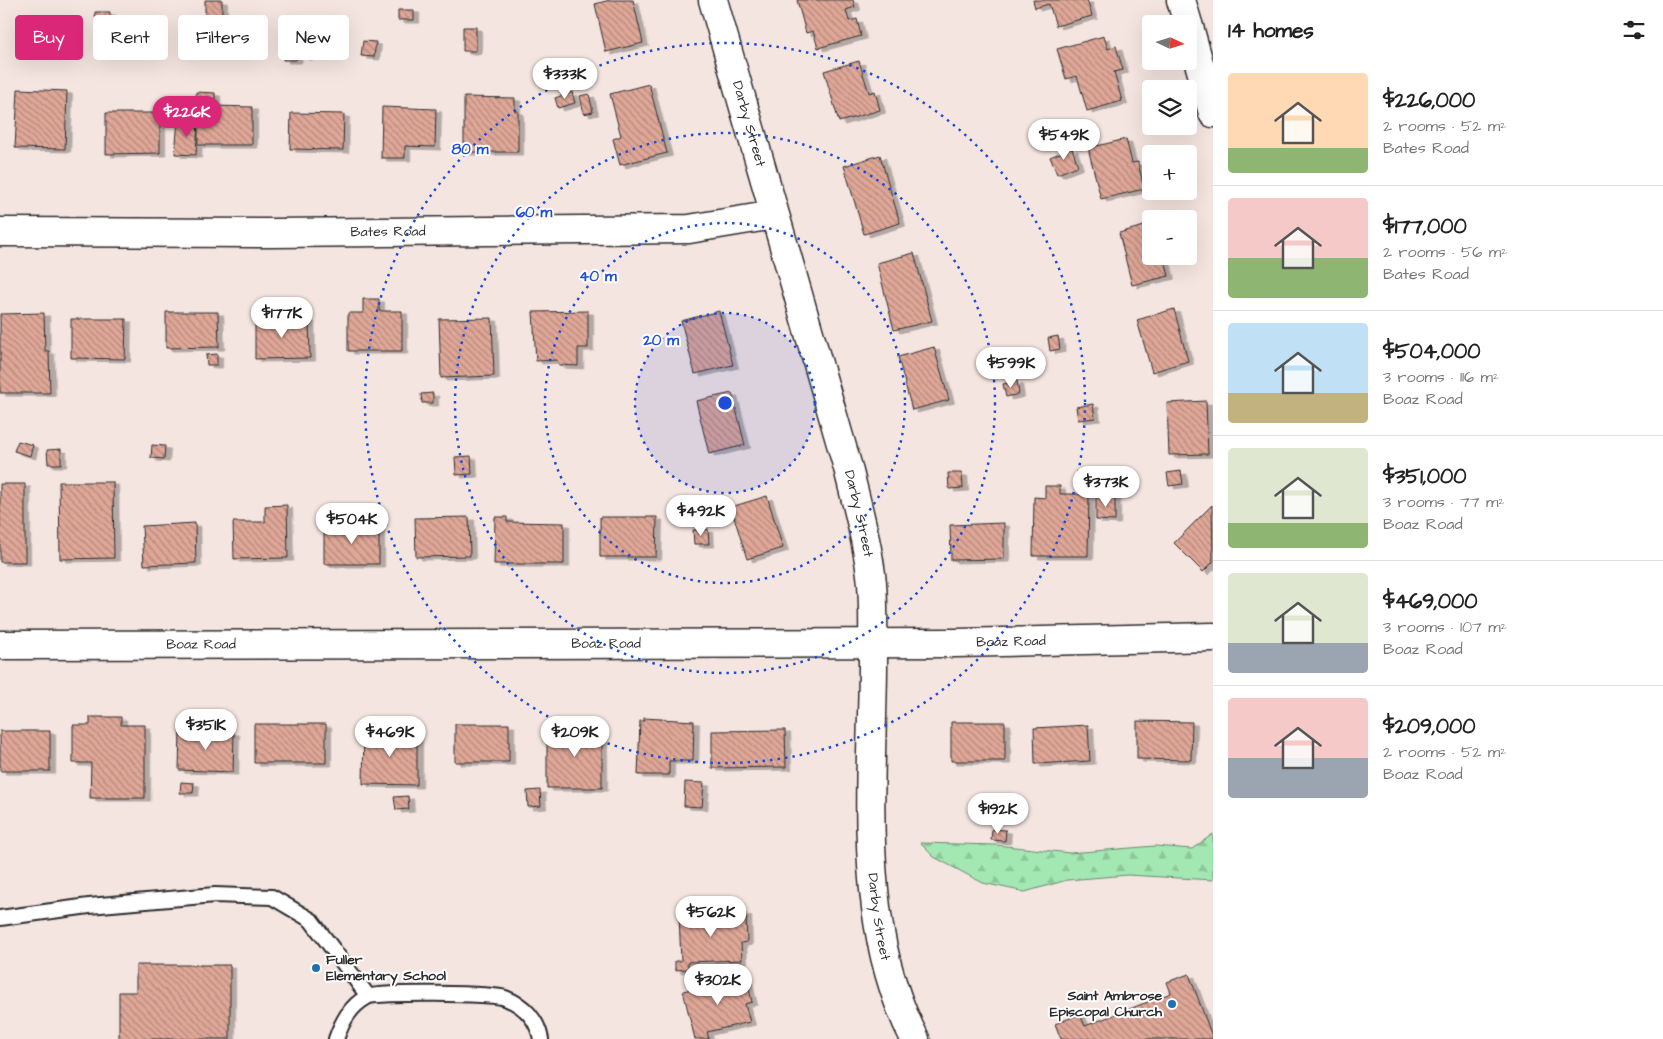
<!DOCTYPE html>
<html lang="en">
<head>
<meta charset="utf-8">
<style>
  body { margin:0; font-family:"Architects Daughter",sans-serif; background:#f6f6f6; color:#222; height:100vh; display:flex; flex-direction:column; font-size:19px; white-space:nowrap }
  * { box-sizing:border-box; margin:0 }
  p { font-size:16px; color:#767676 }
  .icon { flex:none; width:28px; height:28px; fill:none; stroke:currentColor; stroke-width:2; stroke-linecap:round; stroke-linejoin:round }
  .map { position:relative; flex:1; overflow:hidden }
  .sheet { display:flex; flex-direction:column; background:#fff; width:450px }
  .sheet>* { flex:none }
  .top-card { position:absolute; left:15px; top:15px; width:475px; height:45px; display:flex; gap:10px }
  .needle { width:32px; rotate:94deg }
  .fabs { position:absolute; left:1142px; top:15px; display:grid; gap:10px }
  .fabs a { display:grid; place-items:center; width:55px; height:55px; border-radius:5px; background:#fff; box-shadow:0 5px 20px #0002; font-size:25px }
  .price { position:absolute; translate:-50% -42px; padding:0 11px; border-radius:18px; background:#fff; color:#222; font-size:16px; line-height:32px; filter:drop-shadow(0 1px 2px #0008) }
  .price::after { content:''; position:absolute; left:50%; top:30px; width:15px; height:11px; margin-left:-8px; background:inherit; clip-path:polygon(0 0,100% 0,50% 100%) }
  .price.current { background:#db2777; color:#fff }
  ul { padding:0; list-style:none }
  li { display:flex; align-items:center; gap:15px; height:125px; padding:0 15px }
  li+li { border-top:1px solid #e0e0e0 }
  li span { display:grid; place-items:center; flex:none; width:140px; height:100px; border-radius:5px; color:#555 }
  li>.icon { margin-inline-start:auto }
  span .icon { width:60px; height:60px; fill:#fffc; stroke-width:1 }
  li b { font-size:21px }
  h2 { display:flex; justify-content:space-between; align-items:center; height:60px; padding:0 15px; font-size:21px }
  .pill { padding:0 18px; border-radius:5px; background:#fff; box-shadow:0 5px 20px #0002; font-size:18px; line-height:45px }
  .pill.current { background:#db2777; color:#fff }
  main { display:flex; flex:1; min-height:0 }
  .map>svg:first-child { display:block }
</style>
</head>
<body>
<main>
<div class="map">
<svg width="1213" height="1039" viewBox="0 0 1213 1039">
  <defs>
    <pattern id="forest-firs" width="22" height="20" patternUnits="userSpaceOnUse" patternTransform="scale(1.25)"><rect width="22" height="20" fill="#a3e8b3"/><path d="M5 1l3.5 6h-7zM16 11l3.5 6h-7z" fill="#8cc79a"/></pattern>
    <pattern id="building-back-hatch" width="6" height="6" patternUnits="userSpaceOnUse" patternTransform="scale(1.25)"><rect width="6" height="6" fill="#dfa798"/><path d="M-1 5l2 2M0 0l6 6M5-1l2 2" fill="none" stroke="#b5887c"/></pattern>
    <filter id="shadow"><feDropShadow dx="5.5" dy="3" stdDeviation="0" flood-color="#0004"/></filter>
  </defs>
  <rect width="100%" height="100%" fill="#f5e5e0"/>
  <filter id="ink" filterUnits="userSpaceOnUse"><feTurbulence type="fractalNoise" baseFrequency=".02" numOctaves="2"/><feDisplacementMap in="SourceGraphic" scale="10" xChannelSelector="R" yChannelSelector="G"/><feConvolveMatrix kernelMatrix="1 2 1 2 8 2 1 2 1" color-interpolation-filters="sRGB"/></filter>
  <g filter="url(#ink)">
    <path fill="url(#forest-firs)" stroke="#678a6f" d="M1213 834V880L1128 875 1067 880 1025 892 983 883 934 857 920 843 996 845 1070 853 1155 846 1192 849Z"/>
    <path fill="url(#building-back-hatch)" stroke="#2b2b2b" filter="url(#shadow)" d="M205 0H222V15H205Z
      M610 0H633L643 43 606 52 595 4Z
      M797 0H853L855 7 846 10 849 21 857 19 861 36 818 48 813 31 806 33Z
      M1033 0H1087L1092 16 1056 26 1049 4 1035 8Z
      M398 10H414V20H398Z
      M95 12H110V22L96 23Z
      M463 27H476V51H463Z
      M130 29 131 36 144 35V48L114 49 113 30Z
      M1104 36 1108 49 1116 46 1123 70 1114 72 1122 101 1087 111 1077 76 1066 79 1057 49Z
      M189 40 201 41V52L189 51Z
      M363 41 376 42 374 57 361 56Z
      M284 42 297 43 296 60H283Z
      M317 47 318 56 304 57 303 48Z
      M859 61 869 93 875 91 880 110 839 122 824 71Z
      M649 84 667 153 620 165 613 139 621 136 610 94Z
      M18 89 67 91 65 149 15 148Z
      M196 92 215 93V106L252 107V145H198V106Z
      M572 92 575 103 558 108 555 98Z
      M589 94 593 112 584 114 580 96Z
      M464 97 515 98V111H518V152H464Z
      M382 107 436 109 435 147 405 146V158H381Z
      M106 113H160V153L106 154Z
      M291 113 344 114 343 150 290 149Z
      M178 120 198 121 196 155 175 154Z
      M1126 139 1132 163 1138 162 1144 189 1101 199 1088 148Z
      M1072 148 1078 166 1057 174 1050 157Z
      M880 155 900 223 864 234 844 166Z
      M1151 224V256H1164L1169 276 1132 285 1119 233Z
      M914 253 932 321 894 330 877 263Z
      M363 299H379V311H402V351H348V313H363Z
      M1174 309 1188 361 1152 372 1137 320Z
      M588 311V348H578V366L559 365 557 360 536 361 533 312Z
      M719 311 733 365 695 374 681 321Z
      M166 312H218L219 347 166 348Z
      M44 313 45 351H49L50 393H0V314Z
      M492 318 494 376 441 378 439 319Z
      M71 319H126L125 359 71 358Z
      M255 319H309L310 358 255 359Z
      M1058 336 1060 349 1050 351 1048 338Z
      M934 347 949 400 912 410 898 357Z
      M217 354V365H207L206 355Z
      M1011 363 1014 375 1001 378 999 365Z
      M1017 381 1019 394 1006 397 1003 384Z
      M433 393V403H422L421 394Z
      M732 393 745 445 709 454 696 401Z
      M1206 401 1208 454 1169 455 1167 403Z
      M1093 404 1095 418 1078 420 1076 407Z
      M18 441 33 445 30 456 14 451Z
      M152 445 165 446 164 459 151 458Z
      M61 449V464H48L47 450Z
      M471 456 472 474 456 475 455 457Z
      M1181 471 1183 484 1169 486 1167 473Z
      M948 473H962L963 488 949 489Z
      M59 482H113L114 558 60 559Z
      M0 484H25V562H0Z
      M1045 486H1060V494H1089L1088 556H1033L1034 497 1045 498Z
      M767 496 783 548 747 559 731 507Z
      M1096 496H1115V521L1096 520Z
      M287 505 288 558 234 559 233 522H265V506Z
      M1212 505 1213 562 1203 572 1174 543Z
      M469 517 470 556 416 557 415 518Z
      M495 517H507V522L564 523V564H494Z
      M600 517H657L656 557H600Z
      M195 523 196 563 144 565 142 526Z
      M1004 523V559L951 560 950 525Z
      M379 525V564H324V526Z
      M708 529 709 544H694L693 530Z
      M90 717H121V725H145V798H90L91 763H73V725H90Z
      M644 718 694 721 693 761H669V775H638L640 721H644Z
      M1137 721 1192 722 1191 760 1137 759Z
      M951 722H1005V761H951Z
      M254 724H326V763H254Z
      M455 724H509V762H455Z
      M1088 725 1090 761 1035 764 1034 728Z
      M602 727V788H547V728Z
      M180 730 234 732 233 772 179 770Z
      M364 730 417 731V785L363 784Z
      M785 730 786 767 712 768V731Z
      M0 731H50V771H0Z
      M181 782 194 783 193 793H180Z
      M685 782 704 783 702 807 684 806Z
      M540 790 541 806 528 807 527 791Z
      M408 796 409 809 396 810 394 797Z
      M992 829 1006 830 1005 841 991 840Z
      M746 913 747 942 741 943 742 960 688 962V969L675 970V961H681L679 916Z
      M136 965H230V1039H119V992H136Z
      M1189 974 1213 1039H1061L1055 1024 1080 1014 1085 1026 1171 993 1167 982Z
      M746 976 752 1002 745 1004 750 1022 707 1032 709 1039H695L683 991Z"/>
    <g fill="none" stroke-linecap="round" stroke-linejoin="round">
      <defs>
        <path id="lane" d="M0 918 89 906 215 895 272 897 311 920 368 996
          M336 1039C342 1022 350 1006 367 997 376 992 494 993 505 998 524 1005 537 1019 541 1039"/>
        <g id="street">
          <path id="s1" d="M713 0 848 468C857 505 868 544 872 583 874 610 873 639 873 666 872 789 856 926 915 1039"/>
          <path d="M1181 0 1188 24"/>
          <path d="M1189 27 1213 113"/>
          <path id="s2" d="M0 232 273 233 689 229 774 215"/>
          <path id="s3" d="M0 645 956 643 1213 637"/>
        </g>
      </defs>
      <use href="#lane" stroke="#2b2b2b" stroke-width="18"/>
      <use href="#street" stroke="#2b2b2b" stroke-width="31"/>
      <use href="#lane" stroke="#fff" stroke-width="14"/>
      <use href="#street" stroke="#fff" stroke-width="28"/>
    </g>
  </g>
  <circle cx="725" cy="403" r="90" fill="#1d4ed8" fill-opacity=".12"/>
  <g fill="none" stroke="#1d4ed8" stroke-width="2.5" stroke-dasharray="2.5 5">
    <circle cx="725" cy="403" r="90"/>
    <circle cx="725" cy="403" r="180"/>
    <circle cx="725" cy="403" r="270"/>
    <circle cx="725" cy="403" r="360"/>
  </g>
  <g fill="#1f6fb2" stroke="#fff" stroke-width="2">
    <circle cx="316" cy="968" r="5"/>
    <circle cx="1172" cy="1004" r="5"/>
  </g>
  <g text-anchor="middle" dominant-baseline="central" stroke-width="4" stroke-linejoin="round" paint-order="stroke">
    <g font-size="14" fill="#2b2b2b" stroke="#fff">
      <text stroke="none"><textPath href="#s1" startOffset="129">Darby Street</textPath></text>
      <text stroke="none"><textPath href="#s2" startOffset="388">Bates Road</textPath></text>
      <text stroke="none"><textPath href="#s1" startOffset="534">Darby Street</textPath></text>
      <text stroke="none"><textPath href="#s3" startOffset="1011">Boaz Road</textPath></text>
      <text stroke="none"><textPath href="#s3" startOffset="606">Boaz Road</textPath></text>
      <text stroke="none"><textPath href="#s3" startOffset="201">Boaz Road</textPath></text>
      <text stroke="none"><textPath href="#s1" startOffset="939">Darby Street</textPath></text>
    </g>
    <g font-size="14" font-weight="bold" fill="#2b2b2b" stroke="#fff" text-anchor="start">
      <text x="326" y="960">Fuller<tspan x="326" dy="16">Elementary School</tspan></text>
      <text x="1162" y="996" text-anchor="end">Saint Ambrose<tspan x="1162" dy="16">Episcopal Church</tspan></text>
    </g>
  </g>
  <circle cx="725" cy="403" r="8" fill="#1d4ed8" stroke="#fff" stroke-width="2.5"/>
  <g font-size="15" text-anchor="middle" font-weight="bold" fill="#1d4ed8" stroke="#fff" stroke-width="4" stroke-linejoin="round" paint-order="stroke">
    <text x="470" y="154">80 m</text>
    <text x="534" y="217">60 m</text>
    <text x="598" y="281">40 m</text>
    <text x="661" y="345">20 m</text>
  </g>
</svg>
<div class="fabs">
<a><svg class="needle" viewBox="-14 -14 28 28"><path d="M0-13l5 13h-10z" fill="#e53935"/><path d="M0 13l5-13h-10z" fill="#767676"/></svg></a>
<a><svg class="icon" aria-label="layers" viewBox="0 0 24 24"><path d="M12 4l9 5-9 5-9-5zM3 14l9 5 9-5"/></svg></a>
<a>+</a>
<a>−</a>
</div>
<b class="price" style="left:565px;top:100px">$333K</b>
<b class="price current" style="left:187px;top:138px">$226K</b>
<b class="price" style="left:1064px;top:161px">$549K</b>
<b class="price" style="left:282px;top:339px">$177K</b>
<b class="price" style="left:1011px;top:389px">$599K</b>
<b class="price" style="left:1106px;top:508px">$373K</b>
<b class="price" style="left:701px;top:537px">$492K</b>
<b class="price" style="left:352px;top:545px">$504K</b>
<b class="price" style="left:206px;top:751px">$351K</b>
<b class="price" style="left:390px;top:758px">$469K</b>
<b class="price" style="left:575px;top:758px">$209K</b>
<b class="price" style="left:998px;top:835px">$192K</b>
<b class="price" style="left:711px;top:938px">$562K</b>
<b class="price" style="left:718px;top:1006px">$302K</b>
<div class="top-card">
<a class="pill current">Buy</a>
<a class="pill">Rent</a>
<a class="pill">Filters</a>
<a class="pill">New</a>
</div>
</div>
<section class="sheet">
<h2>14 homes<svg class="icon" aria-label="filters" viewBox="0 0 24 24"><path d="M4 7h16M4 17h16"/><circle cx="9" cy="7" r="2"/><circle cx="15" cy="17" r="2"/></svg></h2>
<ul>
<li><span style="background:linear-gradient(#ffd9b3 75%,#8fb573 0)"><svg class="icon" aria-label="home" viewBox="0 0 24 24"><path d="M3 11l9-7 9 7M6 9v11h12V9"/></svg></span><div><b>$226,000</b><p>2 rooms · 52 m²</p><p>Bates Road</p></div></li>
<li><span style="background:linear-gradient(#f6c9c9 60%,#8fb573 0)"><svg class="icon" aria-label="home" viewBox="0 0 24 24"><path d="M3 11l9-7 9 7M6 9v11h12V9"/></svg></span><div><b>$177,000</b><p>2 rooms · 56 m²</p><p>Bates Road</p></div></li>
<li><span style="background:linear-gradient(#bfe0f5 70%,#c2b280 0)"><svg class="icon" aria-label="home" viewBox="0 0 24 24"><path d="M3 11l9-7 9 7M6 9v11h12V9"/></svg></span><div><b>$504,000</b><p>3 rooms · 116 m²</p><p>Boaz Road</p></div></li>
<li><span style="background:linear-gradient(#dfe7d0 75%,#8fb573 0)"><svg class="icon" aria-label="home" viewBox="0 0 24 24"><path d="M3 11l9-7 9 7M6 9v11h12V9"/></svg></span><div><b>$351,000</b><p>3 rooms · 77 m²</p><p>Boaz Road</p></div></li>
<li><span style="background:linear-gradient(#dfe7d0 70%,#9aa5b1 0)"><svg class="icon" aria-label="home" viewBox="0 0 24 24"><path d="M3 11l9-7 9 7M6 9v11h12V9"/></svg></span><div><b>$469,000</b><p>3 rooms · 107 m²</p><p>Boaz Road</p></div></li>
<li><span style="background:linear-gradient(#f6c9c9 60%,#9aa5b1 0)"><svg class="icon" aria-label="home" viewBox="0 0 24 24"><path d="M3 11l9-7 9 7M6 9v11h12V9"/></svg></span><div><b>$209,000</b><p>2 rooms · 52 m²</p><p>Boaz Road</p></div></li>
</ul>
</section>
</main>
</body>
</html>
